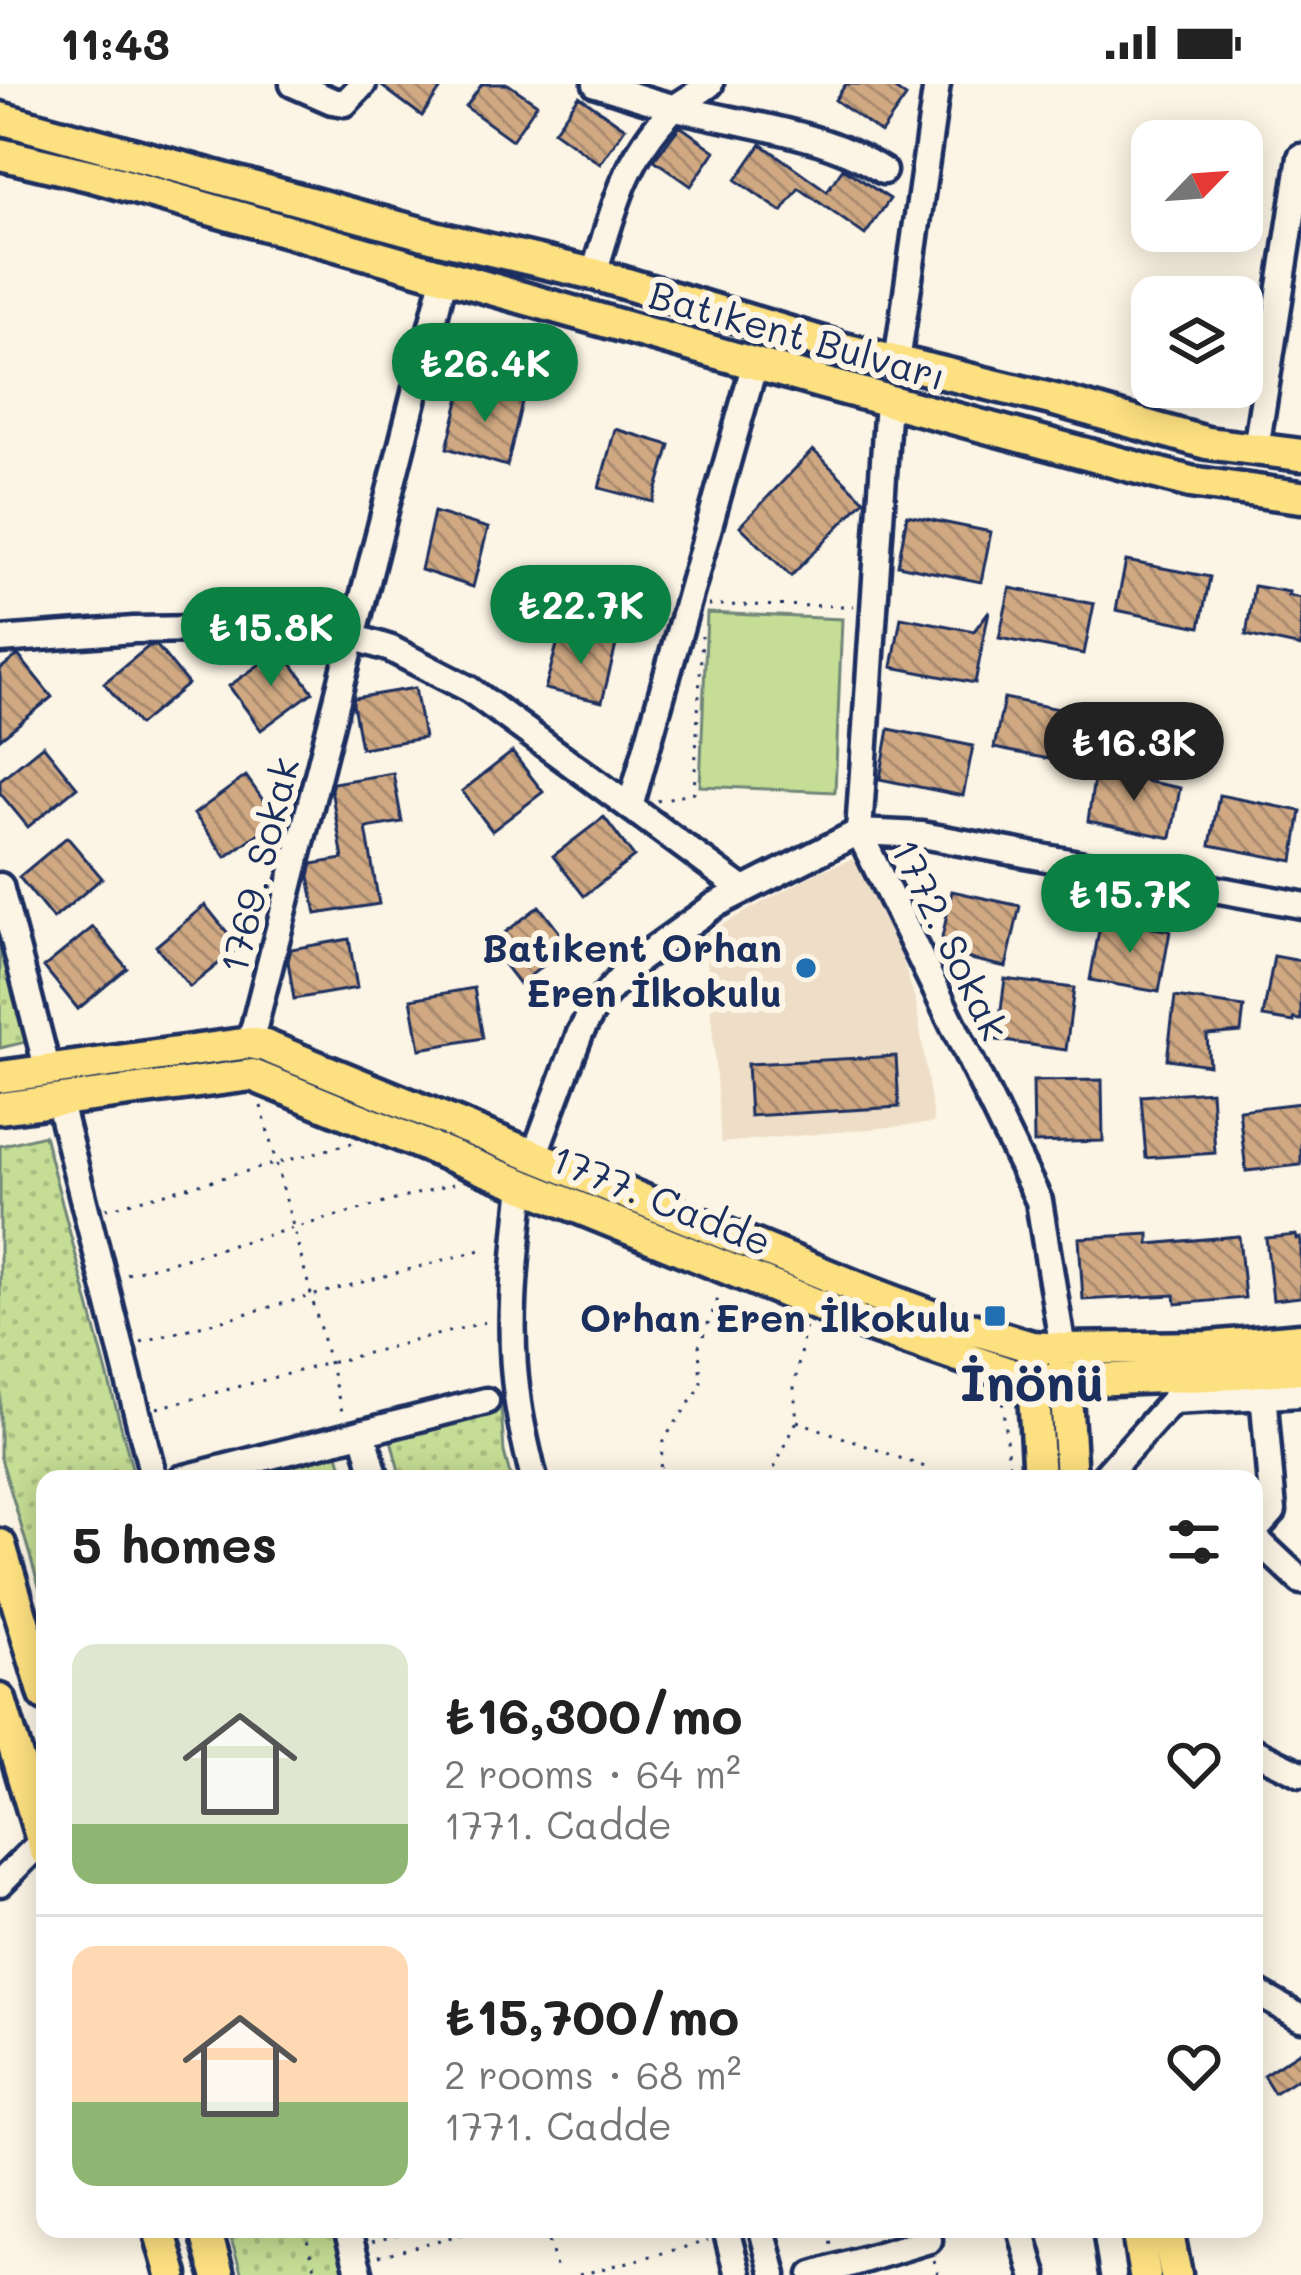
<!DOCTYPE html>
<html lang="en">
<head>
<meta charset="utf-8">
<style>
  body { margin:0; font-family:Mali,sans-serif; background:#f2f2f2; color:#222; height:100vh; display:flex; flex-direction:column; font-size:45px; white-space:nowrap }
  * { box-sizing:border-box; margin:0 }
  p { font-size:39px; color:#767676 }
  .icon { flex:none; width:66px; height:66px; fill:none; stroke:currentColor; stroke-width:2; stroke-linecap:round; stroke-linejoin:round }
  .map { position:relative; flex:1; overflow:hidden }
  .details { position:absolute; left:36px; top:1386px; width:1227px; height:768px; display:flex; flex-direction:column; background:#fff; border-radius:24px; box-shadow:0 6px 30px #0003 }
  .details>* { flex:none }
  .needle { width:78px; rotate:65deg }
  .fabs { position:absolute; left:1131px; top:36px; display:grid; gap:24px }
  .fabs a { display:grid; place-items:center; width:132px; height:132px; border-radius:24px; background:#fff; box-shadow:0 6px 30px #0003; font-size:60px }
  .price { position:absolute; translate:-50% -102px; padding:0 27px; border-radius:42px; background:#0b8043; color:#fff; font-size:39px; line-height:78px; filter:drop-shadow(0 3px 6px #0008) }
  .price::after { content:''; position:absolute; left:50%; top:72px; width:36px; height:27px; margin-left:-18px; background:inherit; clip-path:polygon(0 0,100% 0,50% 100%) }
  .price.selected { background:#222; color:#fff }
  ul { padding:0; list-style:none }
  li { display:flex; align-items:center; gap:36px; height:300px; padding:0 36px }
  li+li { border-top:3px solid #e0e0e0 }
  li span { display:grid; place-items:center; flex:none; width:336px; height:240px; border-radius:24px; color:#555 }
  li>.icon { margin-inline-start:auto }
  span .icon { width:144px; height:144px; fill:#fffc; stroke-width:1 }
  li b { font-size:51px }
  h2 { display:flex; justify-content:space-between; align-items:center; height:144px; padding:0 36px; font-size:51px }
  .status { display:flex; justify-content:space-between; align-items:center; height:84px; padding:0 60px; background:#fff; direction:ltr }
  .status svg { height:33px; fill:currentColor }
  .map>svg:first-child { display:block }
</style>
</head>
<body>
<div class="status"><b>11:43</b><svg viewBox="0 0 49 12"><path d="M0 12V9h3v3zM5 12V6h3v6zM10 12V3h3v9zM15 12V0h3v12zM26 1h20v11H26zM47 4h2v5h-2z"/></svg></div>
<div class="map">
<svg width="1301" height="2191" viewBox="0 0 1301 2191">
  <defs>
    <pattern id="grass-dots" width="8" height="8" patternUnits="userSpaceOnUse" patternTransform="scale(3)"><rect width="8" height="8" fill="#c5dd94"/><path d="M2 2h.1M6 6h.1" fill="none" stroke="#a9be82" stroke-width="1.8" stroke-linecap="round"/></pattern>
    <pattern id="park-tufts" width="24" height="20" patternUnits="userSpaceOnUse" patternTransform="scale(3)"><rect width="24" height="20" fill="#c5dd94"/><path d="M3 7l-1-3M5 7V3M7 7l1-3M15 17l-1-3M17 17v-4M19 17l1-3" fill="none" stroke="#a9be82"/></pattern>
    <pattern id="building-back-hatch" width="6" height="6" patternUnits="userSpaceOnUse" patternTransform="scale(3)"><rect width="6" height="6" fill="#d0a982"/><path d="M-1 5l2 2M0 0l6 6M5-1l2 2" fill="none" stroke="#a88a6e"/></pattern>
  </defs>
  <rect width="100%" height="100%" fill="#fcf5e5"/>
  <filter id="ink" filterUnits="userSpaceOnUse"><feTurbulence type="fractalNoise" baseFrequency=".00833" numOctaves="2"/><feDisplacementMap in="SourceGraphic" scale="24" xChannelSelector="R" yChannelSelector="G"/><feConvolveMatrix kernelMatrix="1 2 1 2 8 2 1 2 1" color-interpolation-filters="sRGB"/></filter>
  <g filter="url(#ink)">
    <path fill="#efdec7" d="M857 773 893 847 916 918 934 1039 721 1059 705 850 818 788Z"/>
    <path fill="url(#grass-dots)" stroke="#708679" stroke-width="3" d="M0 861 26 958 0 964Z
      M44 1051 135 1395H45V1522L0 1371V1062Z
      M501 1323 504 1368 511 1395H401L390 1352Z
      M228 2145H335L347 2191H242Z"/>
    <path fill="url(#park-tufts)" stroke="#708679" stroke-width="3" d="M337 1366 345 1395H223Z"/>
    <path fill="#c5dd94" stroke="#708679" stroke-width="3" d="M707 529 842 535 835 708 700 702Z"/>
    <path fill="url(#building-back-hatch)" stroke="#1b2f5e" stroke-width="3" d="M379 0H444L422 32Z
      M482 0H508L537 20 512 56 466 23Z
      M846 0H888L906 13 881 49 835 16Z
      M579 12 625 44 600 80 554 47Z
      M680 42 715 67 691 102 654 76Z
      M761 60 827 107 843 84 890 115 865 151 799 104 782 128 736 96Z
      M463 301 522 318 507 382 447 364Z
      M615 345 670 361 653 418 599 404Z
      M813 366 864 416 791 492 740 442Z
      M434 428 488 444 473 503 421 486Z
      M907 431 991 448 981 498 898 481Z
      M1126 477 1210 493 1200 543 1116 526Z
      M1254 502 1289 508 1288 511 1301 514V563L1246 551Z
      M1010 504 1094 520 1084 570 999 554Z
      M989 527 975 599 892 583 901 533 974 547Z
      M561 546 616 561 602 618 545 605Z
      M149 562H157L188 600 139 641 104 599Z
      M281 565 313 608 261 646 229 602Z
      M18 571 52 613 0 655V585Z
      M415 604 424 654 361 664 353 620 354 614Z
      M1004 614 1088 631 1078 681 994 664Z
      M889 645 973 662 963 712 880 695Z
      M43 661 77 703 28 743 0 709V696Z
      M512 668 543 708 492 747 462 707Z
      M1095 687 1180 704 1171 754 1088 737Z
      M393 689 402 738 366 744 379 820 316 830 309 792 312 780 343 775 331 705 333 699Z
      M246 692 277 736 226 773 194 730Z
      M1219 711 1301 727 1293 777 1210 761Z
      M604 733 634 773 584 812 553 772Z
      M67 753 102 794 53 835 19 793Z
      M952 807 1020 822 1006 883 939 868Z
      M205 821 239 863 190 903 156 862Z
      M539 822 570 862 519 900 489 861Z
      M1101 835 1170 847 1159 908 1090 896Z
      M93 843 127 884 78 925 44 883Z
      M349 855 357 904 294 915 288 877 291 865Z
      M1274 872 1301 877V936L1294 935V938L1263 933Z
      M1005 895 1074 904 1066 966 997 956Z
      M474 904 483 954 420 965 411 915Z
      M1175 913 1244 923 1241 948 1207 951 1209 981 1167 975Z
      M896 972 899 1023 750 1032 747 980Z
      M1102 996 1103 1057 1034 1059 1033 997Z
      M1211 1007 1215 1069 1146 1074 1141 1012Z
      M1301 1019V1081L1246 1087 1239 1026Z
      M1149 1150V1160L1239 1152 1245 1214 1176 1220 1175 1211 1083 1216 1079 1154Z
      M1296 1151 1297 1155 1301 1154V1213L1273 1216 1266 1154Z
      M1301 1967V1992L1274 2009 1263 1991Z"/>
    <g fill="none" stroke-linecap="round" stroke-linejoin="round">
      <defs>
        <path id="minor" d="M293 0 332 17 345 19 363 0
          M596 0C623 8 650 18 677 24 744 41 825 48 883 87
          M594 190C612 130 625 73 671 27 683 16 698 10 710 0
          M897 278 937 0
          M888 317 859 748 1039 1117 1063 1265
          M1256 365 1301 73
          M0 556 134 546 273 544 353 553 391 565 469 605 742 805
          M630 723 755 279
          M0 802 48 987
          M250 959 442 202
          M58 1015 154 1395
          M534 1072 580 949 594 924 633 880 715 821 859 748 922 751 1301 821
          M523 1100C516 1170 507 1241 517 1311 520 1339 527 1367 534 1395
          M363 1348 376 1395
          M1105 1392 1172 1317 1301 1310
          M181 1395 486 1317
          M1254 1448 1273 1427 1262 1296
          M1254 1453 1301 1497
          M1254 1667 1301 1690
          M0 1799 35 1764 43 1760
          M1254 1907 1301 1934
          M347 2145 360 2191
          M726 2145 738 2191
          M762 2145 774 2191
          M1021 2145 1034 2191
          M1106 2145 1113 2191
          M813 2191 929 2156"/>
        <path id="major" d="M0 34 435 153 594 190 840 264 1055 316 1207 359 1301 371
          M0 70 93 92 823 299 1190 398 1301 413
          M0 993 250 959 265 962 871 1209 942 1236 1032 1263 1063 1265 1209 1263 1301 1255
          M0 1024 252 991 862 1239 1005 1288 1033 1295 1065 1297 1211 1291 1301 1284
          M1032 1275 1039 1395
          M1064 1277 1071 1395
          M0 1461 45 1611
          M0 1616 45 1766
          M159 2145 172 2191
          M205 2145 218 2191
          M1137 2145 1145 2191
          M1167 2145 1176 2191"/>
      </defs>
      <use href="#minor" stroke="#1b2f5e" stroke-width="33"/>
      <use href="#major" stroke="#1b2f5e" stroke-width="39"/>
      <path stroke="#1b2f5e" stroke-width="3" stroke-dasharray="3 9" stroke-linecap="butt" d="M708 521 854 522
        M657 717 694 708 702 552
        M261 1022 343 1331
        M106 1125 352 1059
        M127 1190 453 1100
        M141 1258 481 1166
        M995 1312 1002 1314 1010 1395
        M157 1324 486 1238
        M797 1337 925 1383 928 1395
        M659 1395 663 1357 701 1302 699 1262 720 1210
        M769 1395 797 1337 794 1304 805 1243
        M304 2145 317 2191
        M546 2145 558 2191
        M828 2145 831 2160
        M372 2158 421 2145
        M379 2172 482 2145
        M934 2176 938 2191
        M579 2191 708 2157"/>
      <use href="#minor" stroke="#fcf5e5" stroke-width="24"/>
      <use href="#major" stroke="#fde080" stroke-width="30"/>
    </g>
  </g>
  <g fill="#1f6fb2" stroke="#fcf5e5" stroke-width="4.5">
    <circle cx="806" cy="884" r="12"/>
    <rect x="983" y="1220" width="24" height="24" rx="6"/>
  </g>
  <g text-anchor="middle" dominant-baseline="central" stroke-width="12" stroke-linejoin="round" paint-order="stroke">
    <g font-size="39" fill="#1b2f5e" stroke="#fcf5e5">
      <text transform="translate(798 250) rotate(16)">Batıkent Bulvarı</text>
      <text transform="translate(258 781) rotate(-76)">1769. Sokak</text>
      <text transform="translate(951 855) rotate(64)">1772. Sokak</text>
      <text transform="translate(662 1115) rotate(22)">1777. Cadde</text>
    </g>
    <g font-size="39" font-weight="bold" fill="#1b2f5e" stroke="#fcf5e5" text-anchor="end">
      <text x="782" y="862">Batıkent Orhan<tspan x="782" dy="45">Eren İlkokulu</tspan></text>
      <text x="971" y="1232">Orhan Eren İlkokulu</text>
    </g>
    <g font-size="51" font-weight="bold" fill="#1b2f5e" stroke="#fcf5e5">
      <text x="1032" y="1296">İnönü</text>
    </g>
  </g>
</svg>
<div class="fabs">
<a><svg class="needle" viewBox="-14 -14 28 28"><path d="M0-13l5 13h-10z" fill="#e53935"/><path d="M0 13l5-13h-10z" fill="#767676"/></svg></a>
<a><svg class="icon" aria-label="layers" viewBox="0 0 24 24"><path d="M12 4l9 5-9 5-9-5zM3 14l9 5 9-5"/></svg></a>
</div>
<b class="price" style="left:485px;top:341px">₺26.4K</b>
<b class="price" style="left:581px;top:583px">₺22.7K</b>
<b class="price" style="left:271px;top:605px">₺15.8K</b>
<b class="price selected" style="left:1134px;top:720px">₺16.3K</b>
<b class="price" style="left:1130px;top:872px">₺15.7K</b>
<section class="details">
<h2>5 homes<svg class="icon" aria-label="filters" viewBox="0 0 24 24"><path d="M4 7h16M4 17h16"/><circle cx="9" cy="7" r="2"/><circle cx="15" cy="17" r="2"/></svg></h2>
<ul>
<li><span style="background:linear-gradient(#dfe7d0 75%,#8fb573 0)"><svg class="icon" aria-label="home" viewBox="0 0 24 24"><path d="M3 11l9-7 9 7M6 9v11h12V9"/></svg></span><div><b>₺16,300/mo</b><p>2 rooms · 64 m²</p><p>1771. Cadde</p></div><svg class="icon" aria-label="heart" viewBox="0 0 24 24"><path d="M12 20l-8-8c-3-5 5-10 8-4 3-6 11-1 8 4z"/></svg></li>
<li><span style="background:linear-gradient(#ffd9b3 65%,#8fb573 0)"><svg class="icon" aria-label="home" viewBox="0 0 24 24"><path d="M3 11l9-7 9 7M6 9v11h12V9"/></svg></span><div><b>₺15,700/mo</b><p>2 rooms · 68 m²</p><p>1771. Cadde</p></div><svg class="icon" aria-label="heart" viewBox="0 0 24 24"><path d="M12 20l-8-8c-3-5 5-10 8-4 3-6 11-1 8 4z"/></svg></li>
</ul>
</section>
</div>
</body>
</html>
